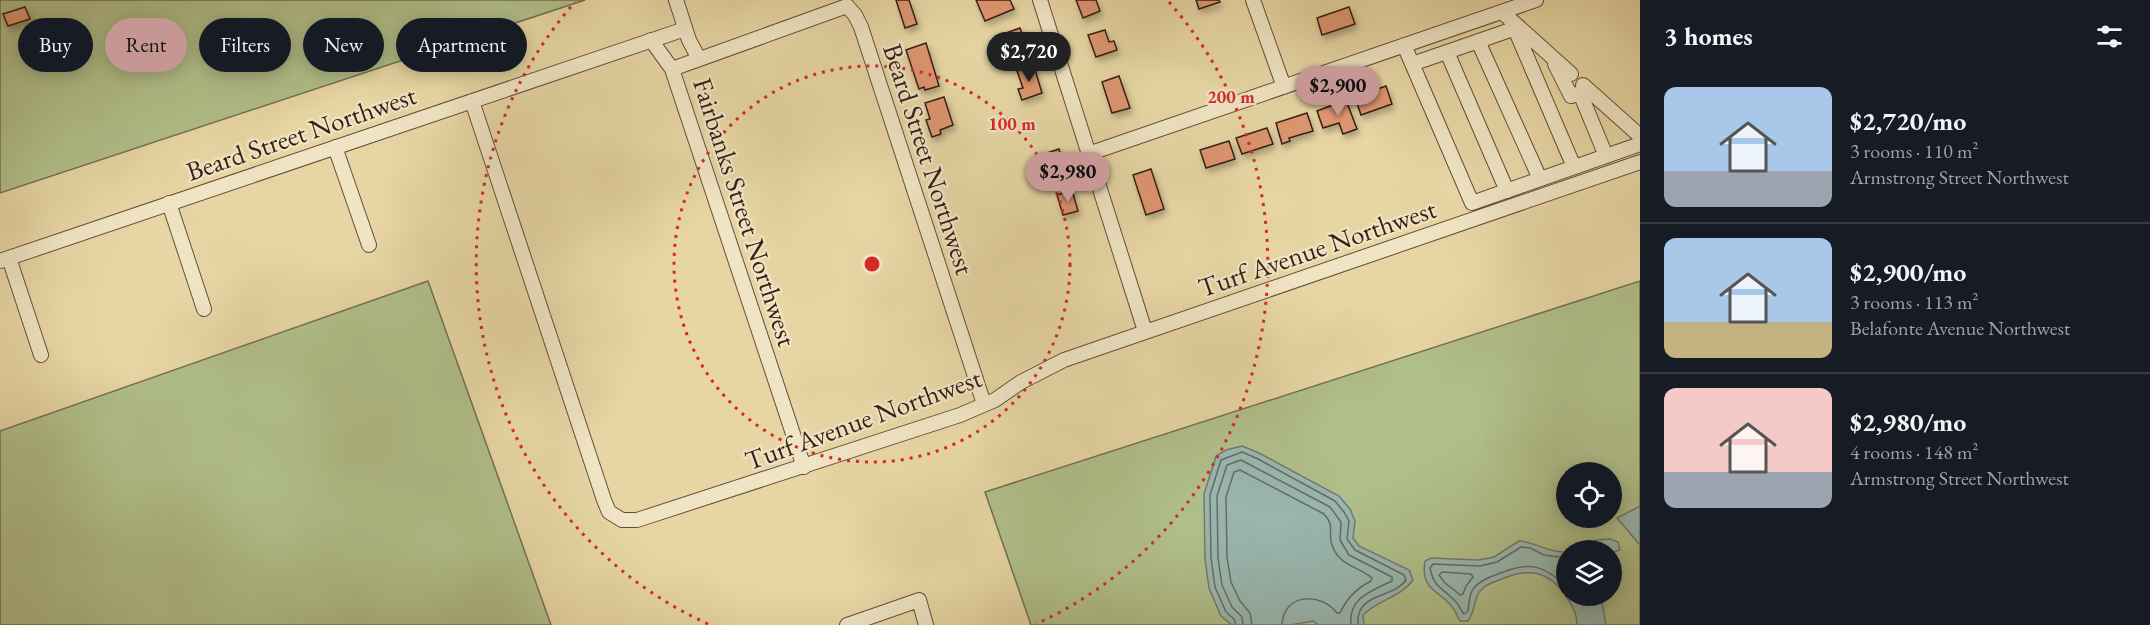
<!DOCTYPE html>
<html lang="en">
<head>
<meta charset="utf-8">
<style>
  body { margin:0; font-family:"EB Garamond",serif; background:#20242c; color:#f1f3f6; height:100vh; display:flex; flex-direction:column; font-size:22px; white-space:nowrap }
  * { box-sizing:border-box; margin:0 }
  p { font-size:20px; color:#9ea1a6 }
  .icon { flex:none; width:33px; height:33px; fill:none; stroke:currentColor; stroke-width:2; stroke-linecap:round; stroke-linejoin:round }
  .map { position:relative; flex:1; overflow:hidden }
  .panel { display:flex; flex-direction:column; background:#171b24; width:510px }
  .panel>* { flex:none }
  .guide { position:absolute; left:18px; top:18px; width:570px; height:54px; display:flex; gap:12px }
  .tools { position:absolute; left:1556px; top:462px; display:grid; gap:12px }
  .tools a { display:grid; place-items:center; width:66px; height:66px; border-radius:50%; background:#171b24; box-shadow:0 3px 15px #0003; font-size:30px }
  .price { position:absolute; translate:-50% -51px; padding:0 14px; border-radius:21px; background:#c59692; color:#111; font-size:20px; line-height:39px; filter:drop-shadow(0 2px 3px #0008) }
  .price::after { content:''; position:absolute; left:50%; top:36px; width:18px; height:14px; margin-left:-9px; background:inherit; clip-path:polygon(0 0,100% 0,50% 100%) }
  .price.on { background:#222; color:#fff }
  ul { padding:0; list-style:none }
  li { display:flex; align-items:center; gap:18px; height:150px; padding:0 24px }
  li+li { border-top:2px solid #363941 }
  li span { display:grid; place-items:center; flex:none; width:168px; height:120px; border-radius:12px; color:#555 }
  li>.icon { margin-inline-start:auto }
  span .icon { width:72px; height:72px; fill:#fffc; stroke-width:1 }
  li b { font-size:26px }
  h2 { display:flex; justify-content:space-between; align-items:center; height:72px; padding:0 24px; font-size:26px }
  .chip { padding:0 21px; border-radius:27px; background:#171b24; box-shadow:0 3px 15px #0003; font-size:21px; line-height:54px }
  .chip.on { background:#c59692; color:#111 }
  main { display:flex; flex:1; min-height:0 }
  .map>svg:first-child { display:block }
</style>
</head>
<body>
<main>
<div class="map">
<svg width="1640" height="625" viewBox="0 0 1640 625">
  <defs>
    <filter id="shadow"><feDropShadow dx="2.5" dy="4.5" stdDeviation="3" flood-color="#0004"/></filter>
  </defs>
  <rect width="100%" height="100%" fill="#e7d6a4"/>
  <filter id="stains"><feTurbulence type="fractalNoise" baseFrequency=".00333" numOctaves="4"/><feColorMatrix values="0 0 0 0 .2 0 0 0 0 .09 0 0 0 0 .02 0 0 0 .5 -.17"/></filter>
  <radialGradient id="worn" r=".72"><stop offset=".6" stop-color="#630" stop-opacity="0"/><stop offset="1" stop-color="#630" stop-opacity=".3"/></radialGradient>
  <path fill="#b0bf8a" stroke="#746f50" stroke-width="1.5" fill-rule="evenodd" d="M0 0H585L0 193Z
    M428 281 551 625H0V431Z
    M1640 281V625H1031L985 492ZM1566 472H1611V518H1566ZM1566 550H1611V596H1566Z"/>
  <path fill="#98b7af" stroke="#727a71" stroke-width="1.5" d="M1242 446 1259 453 1339 496 1350 509 1355 521 1353 538 1359 546 1409 570 1413 580C1401 597 1378 600 1363 615L1364 625H1319L1313 621 1290 625H1232L1221 616 1209 588 1205 559 1204 494 1216 456 1226 450Z
    M1640 506V545L1617 518Z
    M1610 539 1618 542 1620 550 1611 553V550H1569L1596 540Z
    M1519 541C1536 542 1549 553 1566 552V596H1601L1606 625H1577C1577 613 1572 605 1565 595 1549 571 1529 568 1504 578 1497 581 1489 583 1483 588 1473 596 1476 611 1468 621H1460C1457 616 1456 612 1453 608 1441 590 1420 592 1425 561L1431 558 1479 560 1494 557Z"/>
  <g fill="none" stroke-linecap="round" stroke-linejoin="round">
    <path stroke="#686b62" stroke-width="1.5" d="M1566 558 1544 555 1530 548 1521 547 1497 562 1480 566 1433 564 1430 568C1434 589 1444 588 1456 602 1460 606 1461 611 1464 614L1468 611C1469 604 1469 594 1473 589 1479 581 1489 577 1498 574 1528 562 1541 563 1566 586
      M1442 572 1471 574 1473 577 1466 586 1463 594 1460 595 1444 582 1439 575Z
      M1236 625 1234 619 1226 612 1215 587 1211 558 1210 495 1221 460 1242 452 1256 458 1335 501 1344 512 1349 521 1347 539 1355 550 1404 575 1406 580C1393 599 1355 592 1358 625
      M1243 625 1242 617 1232 607 1222 585 1218 558 1217 496 1227 465 1241 460 1330 507 1341 522 1340 540 1349 555 1392 577V581C1371 591 1348 598 1351 625
      M1252 625 1250 613 1240 601 1231 582 1227 557 1226 497 1234 472 1240 470 1324 514C1336 527 1327 532 1332 545 1339 566 1358 566 1372 578L1371 581C1356 589 1347 598 1340 613H1337C1320 591 1283 594 1282 625"/>
  </g>
  <path fill="#dd9670" stroke="#381f15" stroke-width="1.5" filter="url(#shadow)" d="M896 0H909L917 24 905 28Z
    M976 0H1010L1014 9 985 21Z
    M1076 0H1096L1100 11 1083 18Z
    M1196 0H1219L1220 2 1199 9Z
    M25 7 30 19 8 26 3 14Z
    M1349 7 1355 24 1322 35 1317 18Z
    M1020 28 1030 56 1019 61 1017 55 1004 59 1002 51 1009 49 1003 34Z
    M1105 30 1109 42 1114 41 1117 50 1096 57 1088 35Z
    M926 43 939 86 925 90 924 87 919 89 906 50Z
    M1034 66 1042 93 1022 100 1018 89 1023 88 1017 71Z
    M1119 76 1130 108 1112 113 1102 82Z
    M1386 86 1392 104 1361 115 1355 97Z
    M944 97 953 125 940 130 941 134 932 137 926 120 930 119 925 103Z
    M1346 100 1357 129 1343 134 1339 123 1323 128 1317 111Z
    M1307 113 1313 131 1289 138 1290 141 1282 144 1276 123Z
    M1267 128 1273 144 1242 154 1236 138Z
    M1229 141 1235 159 1206 168 1200 150Z
    M1059 149 1068 177 1044 185 1035 157Z
    M1151 169 1164 209 1146 215 1133 175Z
    M1072 190 1078 211 1063 215 1057 195Z"/>
  <g fill="none" stroke-linecap="round" stroke-linejoin="round">
    <defs>
      <path id="minor" d="M676 0 689 40 699 59
        M1040 0 1145 331
        M1253 0 1284 87
        M847 6 855 15 861 27 984 404
        M1502 12 1571 74
        M1515 29 1574 167
        M651 40 672 69 804 467
        M1478 41 1540 179
        M1404 45 1472 203 1640 144
        M1447 52 1507 191
        M1412 64 1519 27
        M1555 64 1571 96 1587 91
        M672 69 847 6
        M1583 85 1640 136
        M1580 93 1606 156
        M472 101 604 500 609 512 622 520H637L960 415 995 400 1021 382 1064 360 1640 162
        M335 147 369 245
        M1088 154 1536 0
        M169 203 204 309
        M9 258 41 355
        M0 261 685 29
        M847 625 919 600 926 625"/>
    </defs>
    <use href="#minor" stroke="#644d39" stroke-width="16"/>
    <use href="#minor" stroke="#efe4c4" stroke-width="14"/>
  </g>
  <g fill="none" stroke="#d62828" stroke-width="3" stroke-dasharray="3 6">
    <circle cx="872" cy="264" r="198"/>
    <path d="M708 624A396 396 0 0 1 575 2M1169 2A396 396 0 0 1 1036 624"/>
  </g>
  <g text-anchor="middle" dominant-baseline="central" stroke-width="4.5" stroke-linejoin="round" paint-order="stroke">
    <g font-size="27" fill="#381f15" stroke="#efe4c4">
      <text transform="translate(301 133) rotate(-19)">Beard Street Northwest</text>
      <text transform="translate(929 159) rotate(72)">Beard Street Northwest</text>
      <text transform="translate(745 212) rotate(72)">Fairbanks Street Northwest</text>
      <text transform="translate(1317 248) rotate(-19)">Turf Avenue Northwest</text>
      <text transform="translate(863 419) rotate(-20)">Turf Avenue Northwest</text>
    </g>
  </g>
  <circle cx="872" cy="264" r="9" fill="#d62828" stroke="#efe4c4" stroke-width="3"/>
  <g font-size="18" text-anchor="middle" font-weight="bold" fill="#d62828" stroke="#efe4c4" stroke-width="4.5" stroke-linejoin="round" paint-order="stroke">
    <text x="1231" y="103">200 m</text>
    <text x="1012" y="130">100 m</text>
  </g>
  <rect width="100%" height="100%" filter="url(#stains)"/>
  <rect width="100%" height="100%" fill="url(#worn)"/>
</svg>
<div class="tools">
<a><svg class="icon" aria-label="locate" viewBox="0 0 24 24"><circle cx="12" cy="12" r="6"/><path d="M12 2v4M12 18v4M2 12h4M18 12h4"/></svg></a>
<a><svg class="icon" aria-label="layers" viewBox="0 0 24 24"><path d="M12 4l9 5-9 5-9-5zM3 14l9 5 9-5"/></svg></a>
</div>
<b class="price on" style="left:1029px;top:83px">$2,720</b>
<b class="price" style="left:1338px;top:117px">$2,900</b>
<b class="price" style="left:1068px;top:203px">$2,980</b>
<div class="guide">
<a class="chip">Buy</a>
<a class="chip on">Rent</a>
<a class="chip">Filters</a>
<a class="chip">New</a>
<a class="chip">Apartment</a>
</div>
</div>
<section class="panel">
<h2>3 homes<svg class="icon" aria-label="filters" viewBox="0 0 24 24"><path d="M4 7h16M4 17h16"/><circle cx="9" cy="7" r="2"/><circle cx="15" cy="17" r="2"/></svg></h2>
<ul>
<li><span style="background:linear-gradient(#a9c7e8 70%,#9aa5b1 0)"><svg class="icon" aria-label="home" viewBox="0 0 24 24"><path d="M3 11l9-7 9 7M6 9v11h12V9"/></svg></span><div><b>$2,720/mo</b><p>3 rooms · 110 m²</p><p>Armstrong Street Northwest</p></div></li>
<li><span style="background:linear-gradient(#a9c7e8 70%,#c2b280 0)"><svg class="icon" aria-label="home" viewBox="0 0 24 24"><path d="M3 11l9-7 9 7M6 9v11h12V9"/></svg></span><div><b>$2,900/mo</b><p>3 rooms · 113 m²</p><p>Belafonte Avenue Northwest</p></div></li>
<li><span style="background:linear-gradient(#f6c9c9 70%,#9aa5b1 0)"><svg class="icon" aria-label="home" viewBox="0 0 24 24"><path d="M3 11l9-7 9 7M6 9v11h12V9"/></svg></span><div><b>$2,980/mo</b><p>4 rooms · 148 m²</p><p>Armstrong Street Northwest</p></div></li>
</ul>
</section>
</main>
</body>
</html>
